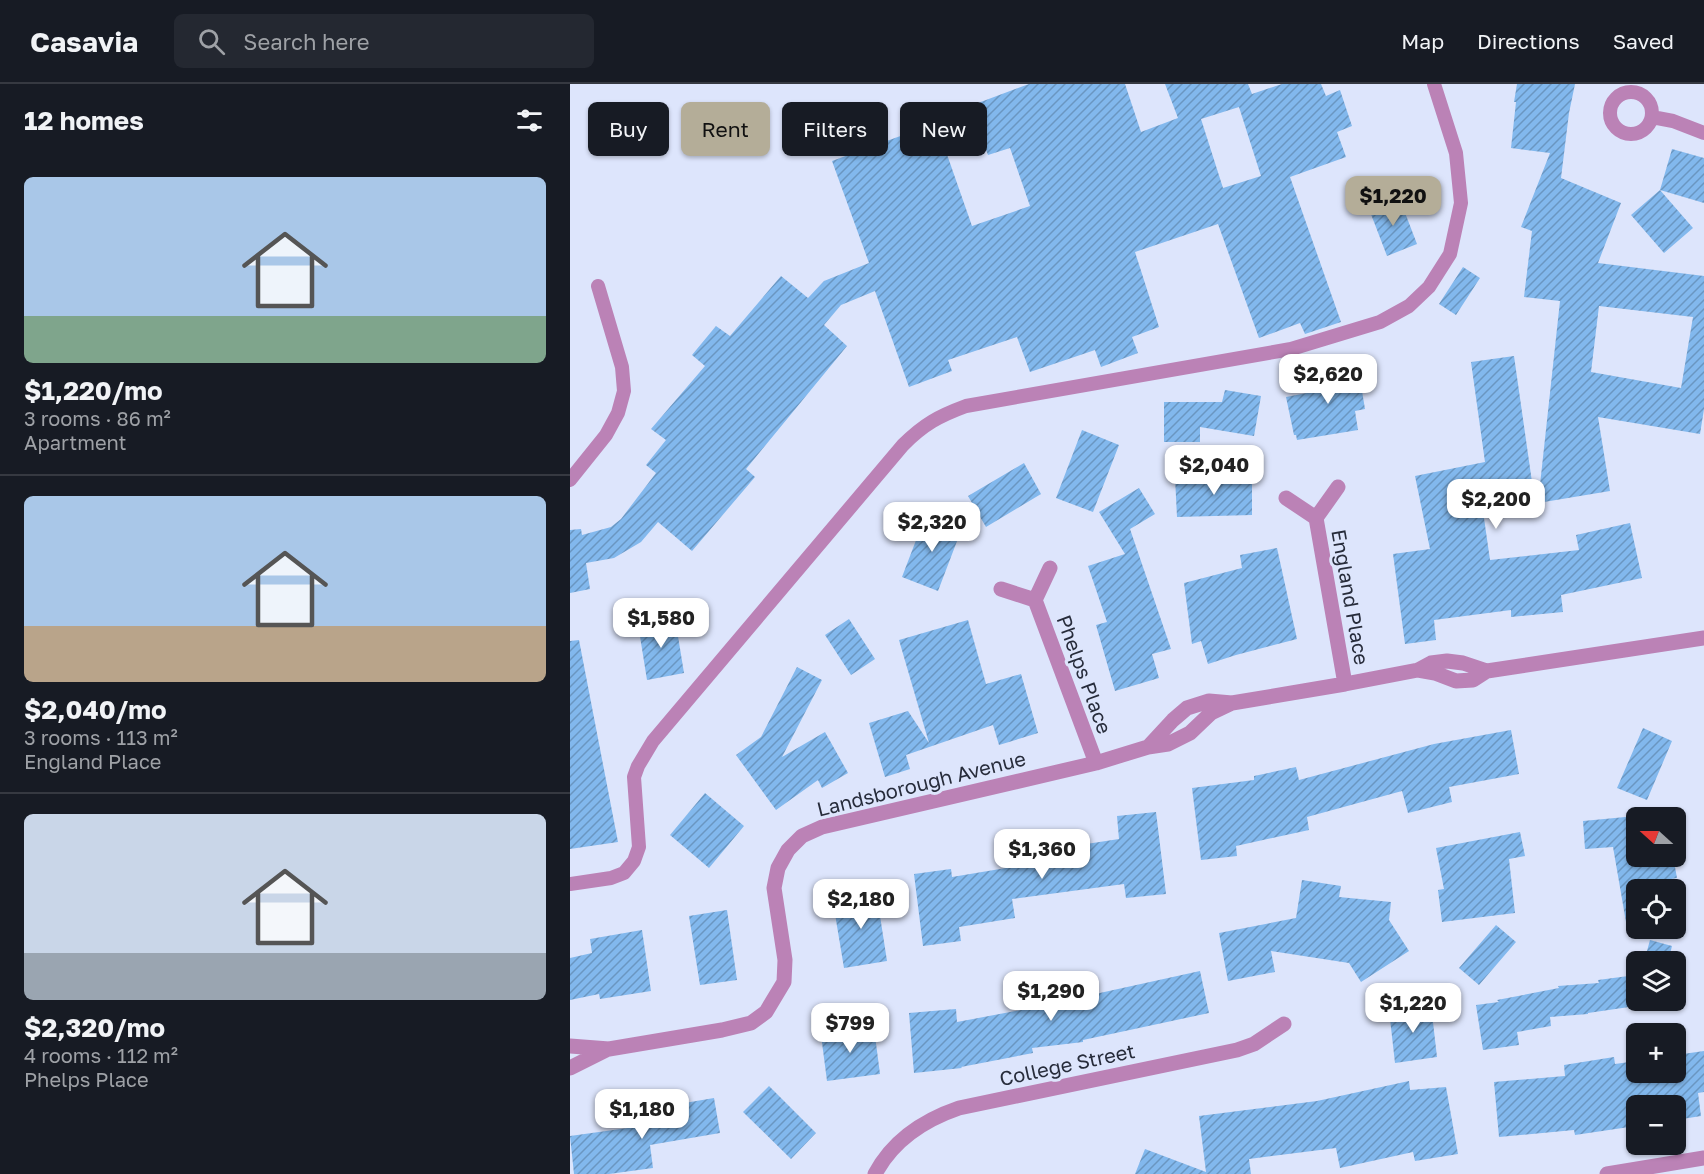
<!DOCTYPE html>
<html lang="en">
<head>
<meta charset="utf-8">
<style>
  body { margin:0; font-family:"Golos Text",sans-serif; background:#242831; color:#f1f3f6; height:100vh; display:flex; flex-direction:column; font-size:22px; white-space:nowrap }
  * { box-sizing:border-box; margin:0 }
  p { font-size:20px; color:#9ea1a6 }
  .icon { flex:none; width:33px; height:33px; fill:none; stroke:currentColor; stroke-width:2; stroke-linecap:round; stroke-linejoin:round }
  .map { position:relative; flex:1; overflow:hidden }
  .sheet { display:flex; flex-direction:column; background:#171b24; width:570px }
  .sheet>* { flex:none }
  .top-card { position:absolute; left:18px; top:18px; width:570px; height:54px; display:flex; gap:12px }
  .needle { width:39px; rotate:291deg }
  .fabs { position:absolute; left:1056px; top:723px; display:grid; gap:12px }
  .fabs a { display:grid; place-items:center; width:60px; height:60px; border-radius:9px; background:#171b24; box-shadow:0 2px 4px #0004; font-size:30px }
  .price { position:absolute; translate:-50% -51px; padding:0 14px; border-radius:12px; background:#fff; color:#222; font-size:20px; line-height:39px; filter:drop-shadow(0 2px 3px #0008) }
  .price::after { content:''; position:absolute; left:50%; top:36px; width:18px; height:14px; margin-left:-9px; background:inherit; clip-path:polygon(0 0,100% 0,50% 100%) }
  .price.current { background:#b4ad98; color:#111 }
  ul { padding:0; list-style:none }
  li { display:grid; align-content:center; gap:12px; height:318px; padding:0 24px }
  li+li { border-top:2px solid #363941 }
  li span { display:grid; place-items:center; height:186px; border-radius:9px; color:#555 }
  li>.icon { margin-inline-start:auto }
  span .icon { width:108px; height:108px; fill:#fffc; stroke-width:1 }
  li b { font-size:26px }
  h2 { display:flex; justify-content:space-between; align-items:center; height:72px; padding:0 24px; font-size:26px }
  .chip { padding:0 21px; border-radius:9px; background:#171b24; box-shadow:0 2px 4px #0004; font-size:21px; line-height:54px }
  .chip.current { background:#b4ad98; color:#111 }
  header { display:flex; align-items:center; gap:36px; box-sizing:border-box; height:84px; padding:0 30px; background:#171b24; border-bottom:2px solid #363941 }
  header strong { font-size:28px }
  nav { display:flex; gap:33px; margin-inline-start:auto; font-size:21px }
  .search { width:420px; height:54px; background:#242831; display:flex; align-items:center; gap:15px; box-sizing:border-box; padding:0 21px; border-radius:9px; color:#9ea1a6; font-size:22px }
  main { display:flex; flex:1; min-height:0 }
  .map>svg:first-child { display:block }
</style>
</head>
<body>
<header>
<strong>Casavia</strong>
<div class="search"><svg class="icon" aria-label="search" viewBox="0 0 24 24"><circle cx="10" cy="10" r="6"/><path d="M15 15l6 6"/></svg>Search here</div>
<nav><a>Map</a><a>Directions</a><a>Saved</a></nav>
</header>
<main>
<section class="sheet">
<h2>12 homes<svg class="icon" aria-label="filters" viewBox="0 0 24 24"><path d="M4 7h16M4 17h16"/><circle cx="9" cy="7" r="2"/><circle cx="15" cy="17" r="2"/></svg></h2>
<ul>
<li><span style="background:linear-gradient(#a9c7e8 75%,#7fa58c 0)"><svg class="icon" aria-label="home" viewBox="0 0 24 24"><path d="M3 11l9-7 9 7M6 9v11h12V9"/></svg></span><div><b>$1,220/mo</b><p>3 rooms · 86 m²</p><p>Apartment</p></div></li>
<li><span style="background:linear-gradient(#a9c7e8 70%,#b9a48a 0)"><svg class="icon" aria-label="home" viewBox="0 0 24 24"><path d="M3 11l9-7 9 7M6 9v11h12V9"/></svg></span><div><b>$2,040/mo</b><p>3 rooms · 113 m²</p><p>England Place</p></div></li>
<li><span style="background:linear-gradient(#c9d6e8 75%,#9aa5b1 0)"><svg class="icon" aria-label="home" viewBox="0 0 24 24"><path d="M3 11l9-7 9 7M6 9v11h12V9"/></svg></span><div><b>$2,320/mo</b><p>4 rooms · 112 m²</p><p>Phelps Place</p></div></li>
</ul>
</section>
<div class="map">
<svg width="1134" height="1090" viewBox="0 0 1134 1090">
  <defs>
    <pattern id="building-hatch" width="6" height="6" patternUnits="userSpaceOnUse" patternTransform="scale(1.5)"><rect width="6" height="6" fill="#82b8ed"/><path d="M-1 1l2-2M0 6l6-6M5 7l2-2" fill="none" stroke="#6a96c1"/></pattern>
  </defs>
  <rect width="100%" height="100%" fill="#dde5fc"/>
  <path fill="url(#building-hatch)" fill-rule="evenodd" d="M459 0H555L571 48 608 34 595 0H678L682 10 712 0H751L756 12 770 6 782 42 767 48 776 73 720 93 771 238 735 250 730 239 703 249V247V249L689 254 648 140 565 168 589 243 562 253 568 269 531 283 525 266 460 288 447 253 378 276 382 287 339 303 305 207 271 221 254 241 277 262 176 385 185 393 122 467 88 438 71 458 44 474 16 479 20 505 0 509V446L11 445 12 451 41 443 51 435 86 389 76 381 96 356 81 345 135 282 122 271 146 242 160 252 211 192 238 214 254 197 299 179 262 77 366 39 402 142 460 122 440 64 418 71 400 22ZM669 23 691 92 653 104 631 35Z
    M947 0H1005L999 29 991 94 1051 119 1028 179 1134 192V325L1130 350 1028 333 1040 407 968 419 990 217 954 213 962 147 951 143 980 69 941 64 946 18H944ZM1029 222 1123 233 1111 304 1021 288Z
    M1102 65 1134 74V119L1090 106Z
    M1090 106 1123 144 1094 169 1061 131Z
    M829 113 847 160 817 172 799 125Z
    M893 183 910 194 886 231 869 220Z
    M944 272 965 419 913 427 920 476 1009 466 1006 451 1060 439 1072 494 991 511 993 528 941 533V526L864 536 866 556 835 560 823 470 860 465 845 392 915 378 901 278Z
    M788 283 795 325 785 327 788 346 727 356 726 351H724L716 313 742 308 739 292Z
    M655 306 691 312 684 352 630 343V358H594V318H652Z
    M512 346 549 361 523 428 486 414Z
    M454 379 471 410 416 443 398 412Z
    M682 390V431L607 433 605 393Z
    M569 404 585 430 560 445 601 565 582 570 589 594 545 607 526 541 537 538 518 482 555 470 529 428Z
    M356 430 392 444 368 507 332 493Z
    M707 464 727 555 666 571 638 580 631 557 622 560 614 499 672 484 670 471Z
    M105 534 114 589 77 596 68 540Z
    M279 535 305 575 281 591 255 551Z
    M398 536 416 600 451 590 468 649 429 661 423 641 336 671 340 685 315 693 299 639 338 627 359 659 329 556Z
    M9 556 48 758 0 765V557Z
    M227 583 252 596 212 673 255 648 278 689 252 704 248 696 206 726 166 671 191 653Z
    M1073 644 1102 657 1077 716 1047 704Z
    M941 646 949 690 879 703 882 718 838 729 832 707 737 733 739 746 666 762 667 772 631 776 622 704 684 696V692L726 683 729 696 864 660Z
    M135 709 174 742 139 784 100 751Z
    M586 728 596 810 556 814 554 800 442 815 445 834 389 843 391 857 353 862 344 790 381 785 382 793 466 779 464 768 549 755 547 732Z
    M1066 732V772H1103L1107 794 1066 801V838H1056L1043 763 1015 765 1013 737Z
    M950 748 955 772 939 775 945 829 872 838 868 806 874 805 866 764Z
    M732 796 771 802 769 813 821 818 819 836 839 867 791 898 779 879 701 867 705 888 658 897 649 849 726 834Z
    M306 806 317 877 274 884 265 830 275 821 268 812Z
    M157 826 167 896 130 901 119 832Z
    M926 841 946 858 909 901 889 884Z
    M72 846 81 907 30 915 29 910 0 916V874L22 869 20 855Z
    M1080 856 1102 862 1098 878H1074Z
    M630 887 639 929 513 956V958L462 964 463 969 391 983 392 984 344 989 339 929 386 925 387 938 467 923 464 902 505 896 507 914Z
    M1066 891V922L1018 929V930L980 933 981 942 947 948 949 961 913 966 906 921 929 918 927 916 989 904 988 902 1029 899 1028 896Z
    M861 921 867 973 825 979 819 926Z
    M304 944 310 990 257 997 251 951Z
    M1134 967V1008L1128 1009 1131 1032 1106 1036V1022H1066V1042L1005 1051 1004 1046 929 1053 924 998 995 992 994 981 1044 973 1045 980 1066 977V988H1106V971Z
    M839 997 840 1006 876 1003 888 1070 845 1077 843 1068 770 1084 766 1064 679 1075 681 1090H565L575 1065 636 1088 629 1032 747 1017Z
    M199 1002 246 1049 221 1075 173 1028Z
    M144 1014 150 1049 80 1061 83 1084 39 1090H4L0 1052 94 1039 91 1023Z"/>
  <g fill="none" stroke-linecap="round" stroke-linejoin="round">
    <path stroke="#bb82b6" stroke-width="14" d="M1040 29a21 21 0 1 1 42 0a21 21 0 1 1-42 0Z
      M1082 33 1103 37 1134 49
      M0 396 36 351 48 329 54 307 52 283 28 202
      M0 800 41 794 54 789 64 777 69 763 64 693 68 682 83 657 333 361C354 340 369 332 396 322L721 265 810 238 839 222 859 203 880 170 891 119 886 69 864 0"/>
    <path stroke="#bb82b6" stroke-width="15" d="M768 403 746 434 775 600
      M716 414 746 434
      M431 505 465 516 526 679
      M465 516 480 484
      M848 586 865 589 886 597 903 596 917 587 1134 554
      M578 663 603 636 617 624 639 617 662 619 775 600 848 586 861 579 877 577 893 579 917 587
      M0 962 39 965 152 946 181 939 196 928 214 898 215 876 204 804 208 784 218 766 232 752 252 743 526 679 578 663 598 660 620 649 641 629 662 619
      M0 984 36 966
      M305 1090C323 1056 354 1036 389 1024L667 966 684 960 714 940
      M1037 1090 1134 1074"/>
  </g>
  <g text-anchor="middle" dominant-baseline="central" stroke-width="6" stroke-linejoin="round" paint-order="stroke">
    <g font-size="20" fill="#272c3b" stroke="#dde5fc">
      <text transform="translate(781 513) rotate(80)">England Place</text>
      <text transform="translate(515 590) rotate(70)">Phelps Place</text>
      <text transform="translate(351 699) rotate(-14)">Landsborough Avenue</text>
      <text transform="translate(497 980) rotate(-12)">College Street</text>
    </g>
  </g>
</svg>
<div class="fabs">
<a><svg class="needle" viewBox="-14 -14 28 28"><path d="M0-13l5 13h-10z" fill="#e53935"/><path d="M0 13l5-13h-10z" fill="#9ea1a6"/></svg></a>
<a><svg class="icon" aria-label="locate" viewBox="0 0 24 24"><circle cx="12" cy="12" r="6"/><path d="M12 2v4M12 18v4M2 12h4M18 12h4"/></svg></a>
<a><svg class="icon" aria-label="layers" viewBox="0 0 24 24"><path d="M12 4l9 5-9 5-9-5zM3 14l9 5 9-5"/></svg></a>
<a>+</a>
<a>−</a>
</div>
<b class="price current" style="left:823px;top:143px">$1,220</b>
<b class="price" style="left:758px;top:321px">$2,620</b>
<b class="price" style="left:644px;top:412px">$2,040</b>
<b class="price" style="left:926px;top:446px">$2,200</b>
<b class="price" style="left:362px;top:469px">$2,320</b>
<b class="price" style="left:91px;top:565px">$1,580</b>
<b class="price" style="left:472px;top:796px">$1,360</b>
<b class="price" style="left:291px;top:846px">$2,180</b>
<b class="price" style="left:481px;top:938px">$1,290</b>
<b class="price" style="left:843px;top:950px">$1,220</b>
<b class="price" style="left:280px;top:970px">$799</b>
<b class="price" style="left:72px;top:1056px">$1,180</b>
<div class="top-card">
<a class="chip">Buy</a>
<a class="chip current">Rent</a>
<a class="chip">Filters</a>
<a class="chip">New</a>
</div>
</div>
</main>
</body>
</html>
